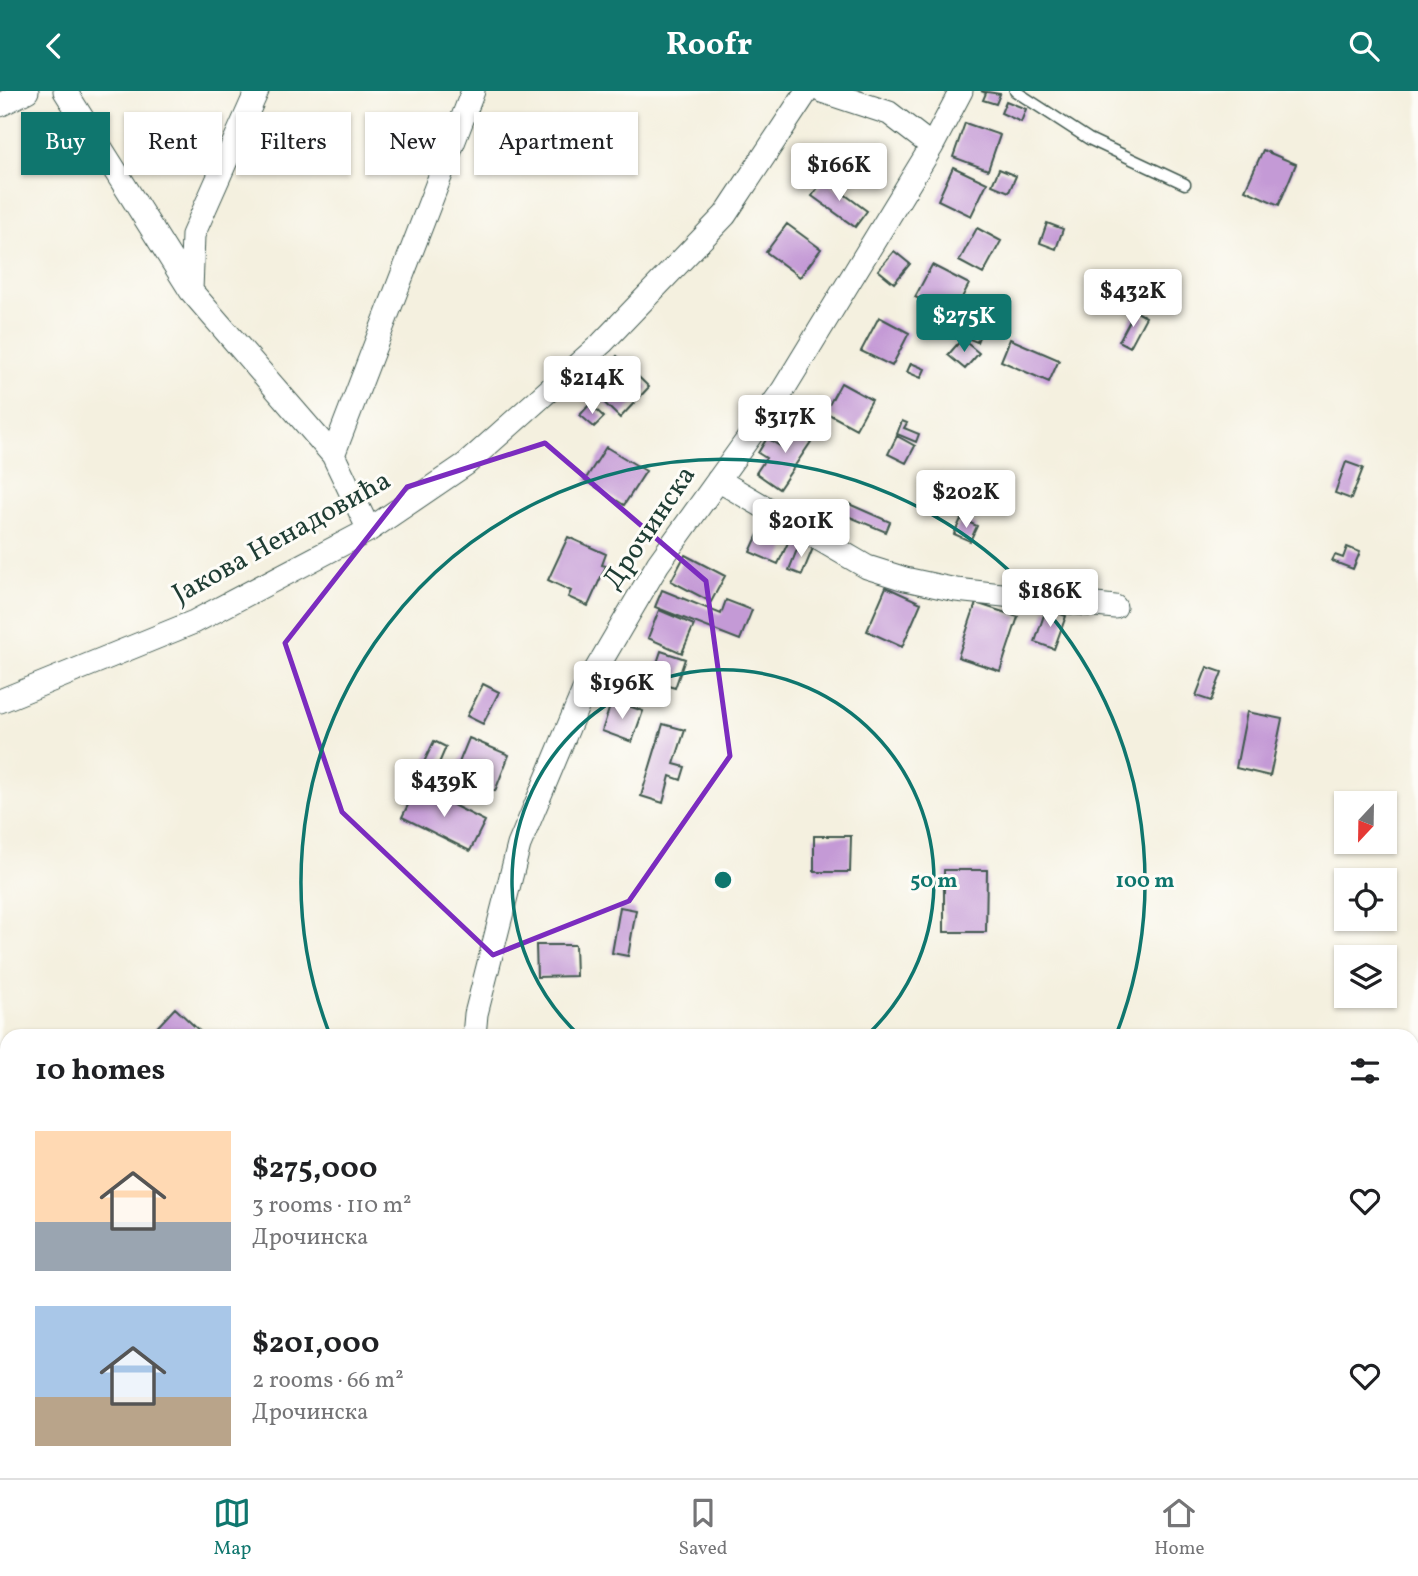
<!DOCTYPE html>
<html lang="en">
<head>
<meta charset="utf-8">
<style>
  body { margin:0; font-family:Vollkorn,serif; background:#f2f2f2; color:#202124; height:100vh; display:flex; flex-direction:column; font-size:26px; white-space:nowrap }
  * { box-sizing:border-box; margin:0 }
  p { font-size:23px; color:#757577 }
  .icon { flex:none; width:38px; height:38px; fill:none; stroke:currentColor; stroke-width:2; stroke-linecap:round; stroke-linejoin:round }
  .map { position:relative; flex:1; overflow:hidden }
  .sheet { position:absolute; left:0px; top:938px; width:1419px; height:450px; display:flex; flex-direction:column; background:#fff; border-radius:21px 21px 0 0; box-shadow:0 2px 5px #0004 }
  .sheet>* { flex:none }
  .hud { position:absolute; left:21px; top:21px; width:700px; height:63px; display:flex; gap:14px }
  .needle { width:46px; rotate:202deg }
  .fabs { position:absolute; left:1334px; top:700px; display:grid; gap:14px }
  .fabs a { display:grid; place-items:center; width:63px; height:63px; border-radius:0px; background:#fff; box-shadow:0 2px 5px #0004; font-size:35px }
  .price { position:absolute; translate:-50% -60px; padding:0 16px; border-radius:7px; background:#fff; color:#222; font-size:23px; line-height:46px; filter:drop-shadow(0 2px 4px #0008) }
  .price::after { content:''; position:absolute; left:50%; top:42px; width:21px; height:16px; margin-left:-10px; background:inherit; clip-path:polygon(0 0,100% 0,50% 100%) }
  .price.active { background:#0f766e; color:#fff }
  ul { padding:0; list-style:none }
  li { display:flex; align-items:center; gap:21px; height:175px; padding:0 35px }
  li span { display:grid; place-items:center; flex:none; width:196px; height:140px; border-radius:0px; color:#555 }
  li>.icon { margin-inline-start:auto }
  span .icon { width:84px; height:84px; fill:#fffc; stroke-width:1 }
  li b { font-size:30px }
  h2 { display:flex; justify-content:space-between; align-items:center; height:84px; padding:0 35px; font-size:30px }
  .pill { padding:0 24px; border-radius:0px; background:#fff; box-shadow:0 2px 5px #0004; font-size:24px; line-height:63px }
  .pill.active { background:#0f766e; color:#fff }
  header { display:flex; justify-content:space-between; align-items:center; height:91px; padding:0 35px; background:#0f766e; color:#fff; font-size:32px; font-weight:700 }
  .tabs { display:flex; justify-content:space-around; align-items:center; height:98px; border-top:2px solid #e0e0e0; background:#fff; font-size:19px; color:#757577 }
  .tabs a { display:grid; justify-items:center; gap:4px }
  .tabs .active { color:#0f766e }
  .map>svg:first-child { display:block }
</style>
</head>
<body>
<header><svg class="icon" aria-label="back" viewBox="0 0 24 24"><path d="M15 5l-7 7 7 7"/></svg>Roofr<svg class="icon" aria-label="search" viewBox="0 0 24 24"><circle cx="10" cy="10" r="6"/><path d="M15 15l6 6"/></svg></header>
<div class="map">
<svg width="1418" height="1387" viewBox="0 0 1418 1387">
  <rect width="100%" height="100%" fill="#fdfcf7"/>
  <filter id="ink" filterUnits="userSpaceOnUse"><feTurbulence type="fractalNoise" baseFrequency=".0143" numOctaves="2"/><feDisplacementMap in="SourceGraphic" scale="14" xChannelSelector="R" yChannelSelector="G"/><feConvolveMatrix kernelMatrix="1 2 1 2 8 2 1 2 1" color-interpolation-filters="sRGB"/></filter>
  <filter id="wash" filterUnits="userSpaceOnUse"><feTurbulence type="fractalNoise" baseFrequency=".00686" numOctaves="4" result="noise"/><feDisplacementMap in="SourceGraphic" scale="28" xChannelSelector="R" yChannelSelector="G"/><feGaussianBlur stdDeviation="1.57" result="paint"/><feColorMatrix in="noise" values="0 0 0 0 0 0 0 0 0 0 0 0 0 0 0 0 0 1.4 0 .05"/><feComposite in="paint" operator="in"/></filter>
  <g filter="url(#wash)">
    <rect width="100%" height="100%" fill="#f4f0df"/>
    <g id="blocks">
      <path fill="#c49ad6" d="M981 0 1000 3 996 13 983 9 986 2Z
        M1006 10 1026 18 1021 31 1001 22Z
        M965 32 1000 44 988 79 953 66Z
        M1263 59 1296 73 1279 114 1245 99Z
        M809 64 825 69 819 84 804 78Z
        M953 76 987 92 971 125 938 109Z
        M999 78 1016 85 1009 101 992 94Z
        M824 88 867 120 855 136 812 105Z
        M1047 132 1063 138 1056 158 1040 152Z
        M787 133 821 158 800 186 766 161Z
        M977 137 1001 150 983 183 959 170Z
        M894 160 910 173 894 192 878 179Z
        M932 174 969 193 953 224 915 206Z
        M1135 220 1146 226 1130 256 1119 250Z
        M879 226 909 242 892 275 861 260Z
        M969 227 984 234 977 251 962 245Z
        M962 248 979 262 965 278 948 264Z
        M1010 248 1059 269 1049 291 1001 270Z
        M617 265 649 296 620 327 588 296Z
        M911 272 925 278 921 287 907 281Z
        M841 292 872 309 856 338 825 321Z
        M590 313 604 326 594 336 580 324Z
        M803 329 819 339 779 398 756 382 766 367 758 362 767 347 783 357Z
        M902 330 907 332 904 337 919 343 916 351 897 343Z
        M897 345 915 355 906 372 888 363Z
        M606 356 646 380 624 414 585 389Z
        M1346 371 1363 377 1351 408 1335 402Z
        M849 413 890 431 886 441 845 424Z
        M765 428 793 441 778 473 750 461Z
        M961 428 977 435 970 450 954 443Z
        M568 446 606 463 602 474 606 475 588 515 568 506 571 500 548 489Z
        M800 451 813 457 802 484 789 479Z
        M1347 456 1360 461 1353 478 1332 470 1335 464 1343 467Z
        M685 464 725 485 711 511 671 490Z
        M886 496 921 512 902 556 867 540Z
        M662 499 721 523 726 509 752 519 740 549 655 516Z
        M976 512 1018 526 1000 580 958 566Z
        M1046 518 1066 525 1054 558 1035 551Z
        M659 519 694 534 682 562 648 547Z
        M661 560 685 568 675 597 651 590Z
        M1207 576 1222 581 1211 610 1196 605Z
        M483 593 499 601 483 633 467 625Z
        M612 609 643 620 632 651 602 640Z
        M1247 621 1282 628 1270 685 1236 677Z
        M663 633 685 639 674 673 685 676 681 689 670 685 663 712 641 705Z
        M469 647 509 664 495 700 454 684Z
        M434 650 446 656 437 677 424 671Z
        M417 696 485 730 470 760 402 726Z
        M814 745H851L850 781H814Z
        M944 779H987L986 841H944Z
        M620 816 636 819 628 865 612 862Z
        M536 854H575L576 885 537 886Z
        M175 917 205 945H149Z
        M273 1381H278L288 1387H269Z"/>
    </g>
  </g>
  <g filter="url(#ink)">
    <use href="#blocks" fill-opacity="0" stroke="#3f584e" stroke-width="2"/>
    <g fill="none" stroke-linecap="round" stroke-linejoin="round">
      <defs>
        <path id="service" d="M1015 0 1089 48 1185 93
          M0 1266 7 1271
          M189 1381 197 1387"/>
        <path id="minor" d="M65 0 191 200
          M257 0 193 144 191 200 333 364 369 439
          M822 0 889 22 932 55
          M0 14 27 0
          M333 364 473 0
          M718 389 867 476 905 488 956 499 1115 516
          M0 610 194 531 369 439 466 373 602 252 725 124 807 0
          M474 945 476 923 519 754 584 599 658 473 783 299 932 55 961 0
          M508 1381 509 1387"/>
      </defs>
      <use href="#service" stroke="#3f584e" stroke-width="13"/>
      <use href="#minor" stroke="#3f584e" stroke-width="25"/>
      <use href="#service" stroke="#fff" stroke-width="10"/>
      <use href="#minor" stroke="#fff" stroke-width="23"/>
    </g>
  </g>
  <path fill="none" stroke="#7b2cbf" stroke-width="5" stroke-linejoin="round" d="M545 352 706 490 730 665 629 810 493 864 342 721 285 552 407 396Z"/>
  <g fill="none" stroke="#0f766e" stroke-width="3.5">
    <path d="M580 945A211 211 0 1 1 866 945"/>
    <path d="M330 944A422 422 0 1 1 1116 944"/>
  </g>
  <g text-anchor="middle" dominant-baseline="central" stroke-width="6" stroke-linejoin="round" paint-order="stroke">
    <g font-size="28" fill="#1f3d34" stroke="#fdfcf7">
      <text transform="translate(650 437) rotate(-56)">Дрочинска</text>
      <text transform="translate(282 447) rotate(-29)">Јакова Ненадовића</text>
    </g>
  </g>
  <circle cx="723" cy="789" r="10" fill="#0f766e" stroke="#fdfcf7" stroke-width="3.5"/>
  <g font-size="21" text-anchor="middle" font-weight="bold" fill="#0f766e" stroke="#fdfcf7" stroke-width="6" stroke-linejoin="round" paint-order="stroke">
    <text x="934" y="796">50 m</text>
    <text x="1145" y="796">100 m</text>
  </g>
</svg>
<div class="fabs">
<a><svg class="needle" viewBox="-14 -14 28 28"><path d="M0-13l5 13h-10z" fill="#e53935"/><path d="M0 13l5-13h-10z" fill="#757577"/></svg></a>
<a><svg class="icon" aria-label="locate" viewBox="0 0 24 24"><circle cx="12" cy="12" r="6"/><path d="M12 2v4M12 18v4M2 12h4M18 12h4"/></svg></a>
<a><svg class="icon" aria-label="layers" viewBox="0 0 24 24"><path d="M12 4l9 5-9 5-9-5zM3 14l9 5 9-5"/></svg></a>
</div>
<b class="price" style="left:839px;top:112px">$166K</b>
<b class="price" style="left:1133px;top:238px">$432K</b>
<b class="price active" style="left:964px;top:263px">$275K</b>
<b class="price" style="left:592px;top:325px">$214K</b>
<b class="price" style="left:785px;top:364px">$317K</b>
<b class="price" style="left:966px;top:439px">$202K</b>
<b class="price" style="left:801px;top:468px">$201K</b>
<b class="price" style="left:1050px;top:538px">$186K</b>
<b class="price" style="left:622px;top:630px">$196K</b>
<b class="price" style="left:444px;top:728px">$439K</b>
<div class="hud">
<a class="pill active">Buy</a>
<a class="pill">Rent</a>
<a class="pill">Filters</a>
<a class="pill">New</a>
<a class="pill">Apartment</a>
</div>
<section class="sheet">
<h2>10 homes<svg class="icon" aria-label="filters" viewBox="0 0 24 24"><path d="M4 7h16M4 17h16"/><circle cx="9" cy="7" r="2"/><circle cx="15" cy="17" r="2"/></svg></h2>
<ul>
<li><span style="background:linear-gradient(#ffd9b3 65%,#9aa5b1 0)"><svg class="icon" aria-label="home" viewBox="0 0 24 24"><path d="M3 11l9-7 9 7M6 9v11h12V9"/></svg></span><div><b>$275,000</b><p>3 rooms · 110 m²</p><p>Дрочинска</p></div><svg class="icon" aria-label="heart" viewBox="0 0 24 24"><path d="M12 20l-8-8c-3-5 5-10 8-4 3-6 11-1 8 4z"/></svg></li>
<li><span style="background:linear-gradient(#a9c7e8 65%,#b9a48a 0)"><svg class="icon" aria-label="home" viewBox="0 0 24 24"><path d="M3 11l9-7 9 7M6 9v11h12V9"/></svg></span><div><b>$201,000</b><p>2 rooms · 66 m²</p><p>Дрочинска</p></div><svg class="icon" aria-label="heart" viewBox="0 0 24 24"><path d="M12 20l-8-8c-3-5 5-10 8-4 3-6 11-1 8 4z"/></svg></li>
</ul>
</section>
</div>
<nav class="tabs">
<a class="active"><svg class="icon" aria-label="map" viewBox="0 0 24 24"><path d="M3 6l6-2 6 2 6-2v14l-6 2-6-2-6 2zM9 4v14M15 6v14"/></svg>Map</a>
<a><svg class="icon" aria-label="saved" viewBox="0 0 24 24"><path d="M7 4h10v16l-5-4-5 4z"/></svg>Saved</a>
<a><svg class="icon" aria-label="home" viewBox="0 0 24 24"><path d="M3 11l9-7 9 7M6 9v11h12V9"/></svg>Home</a>
</nav>
</body>
</html>
